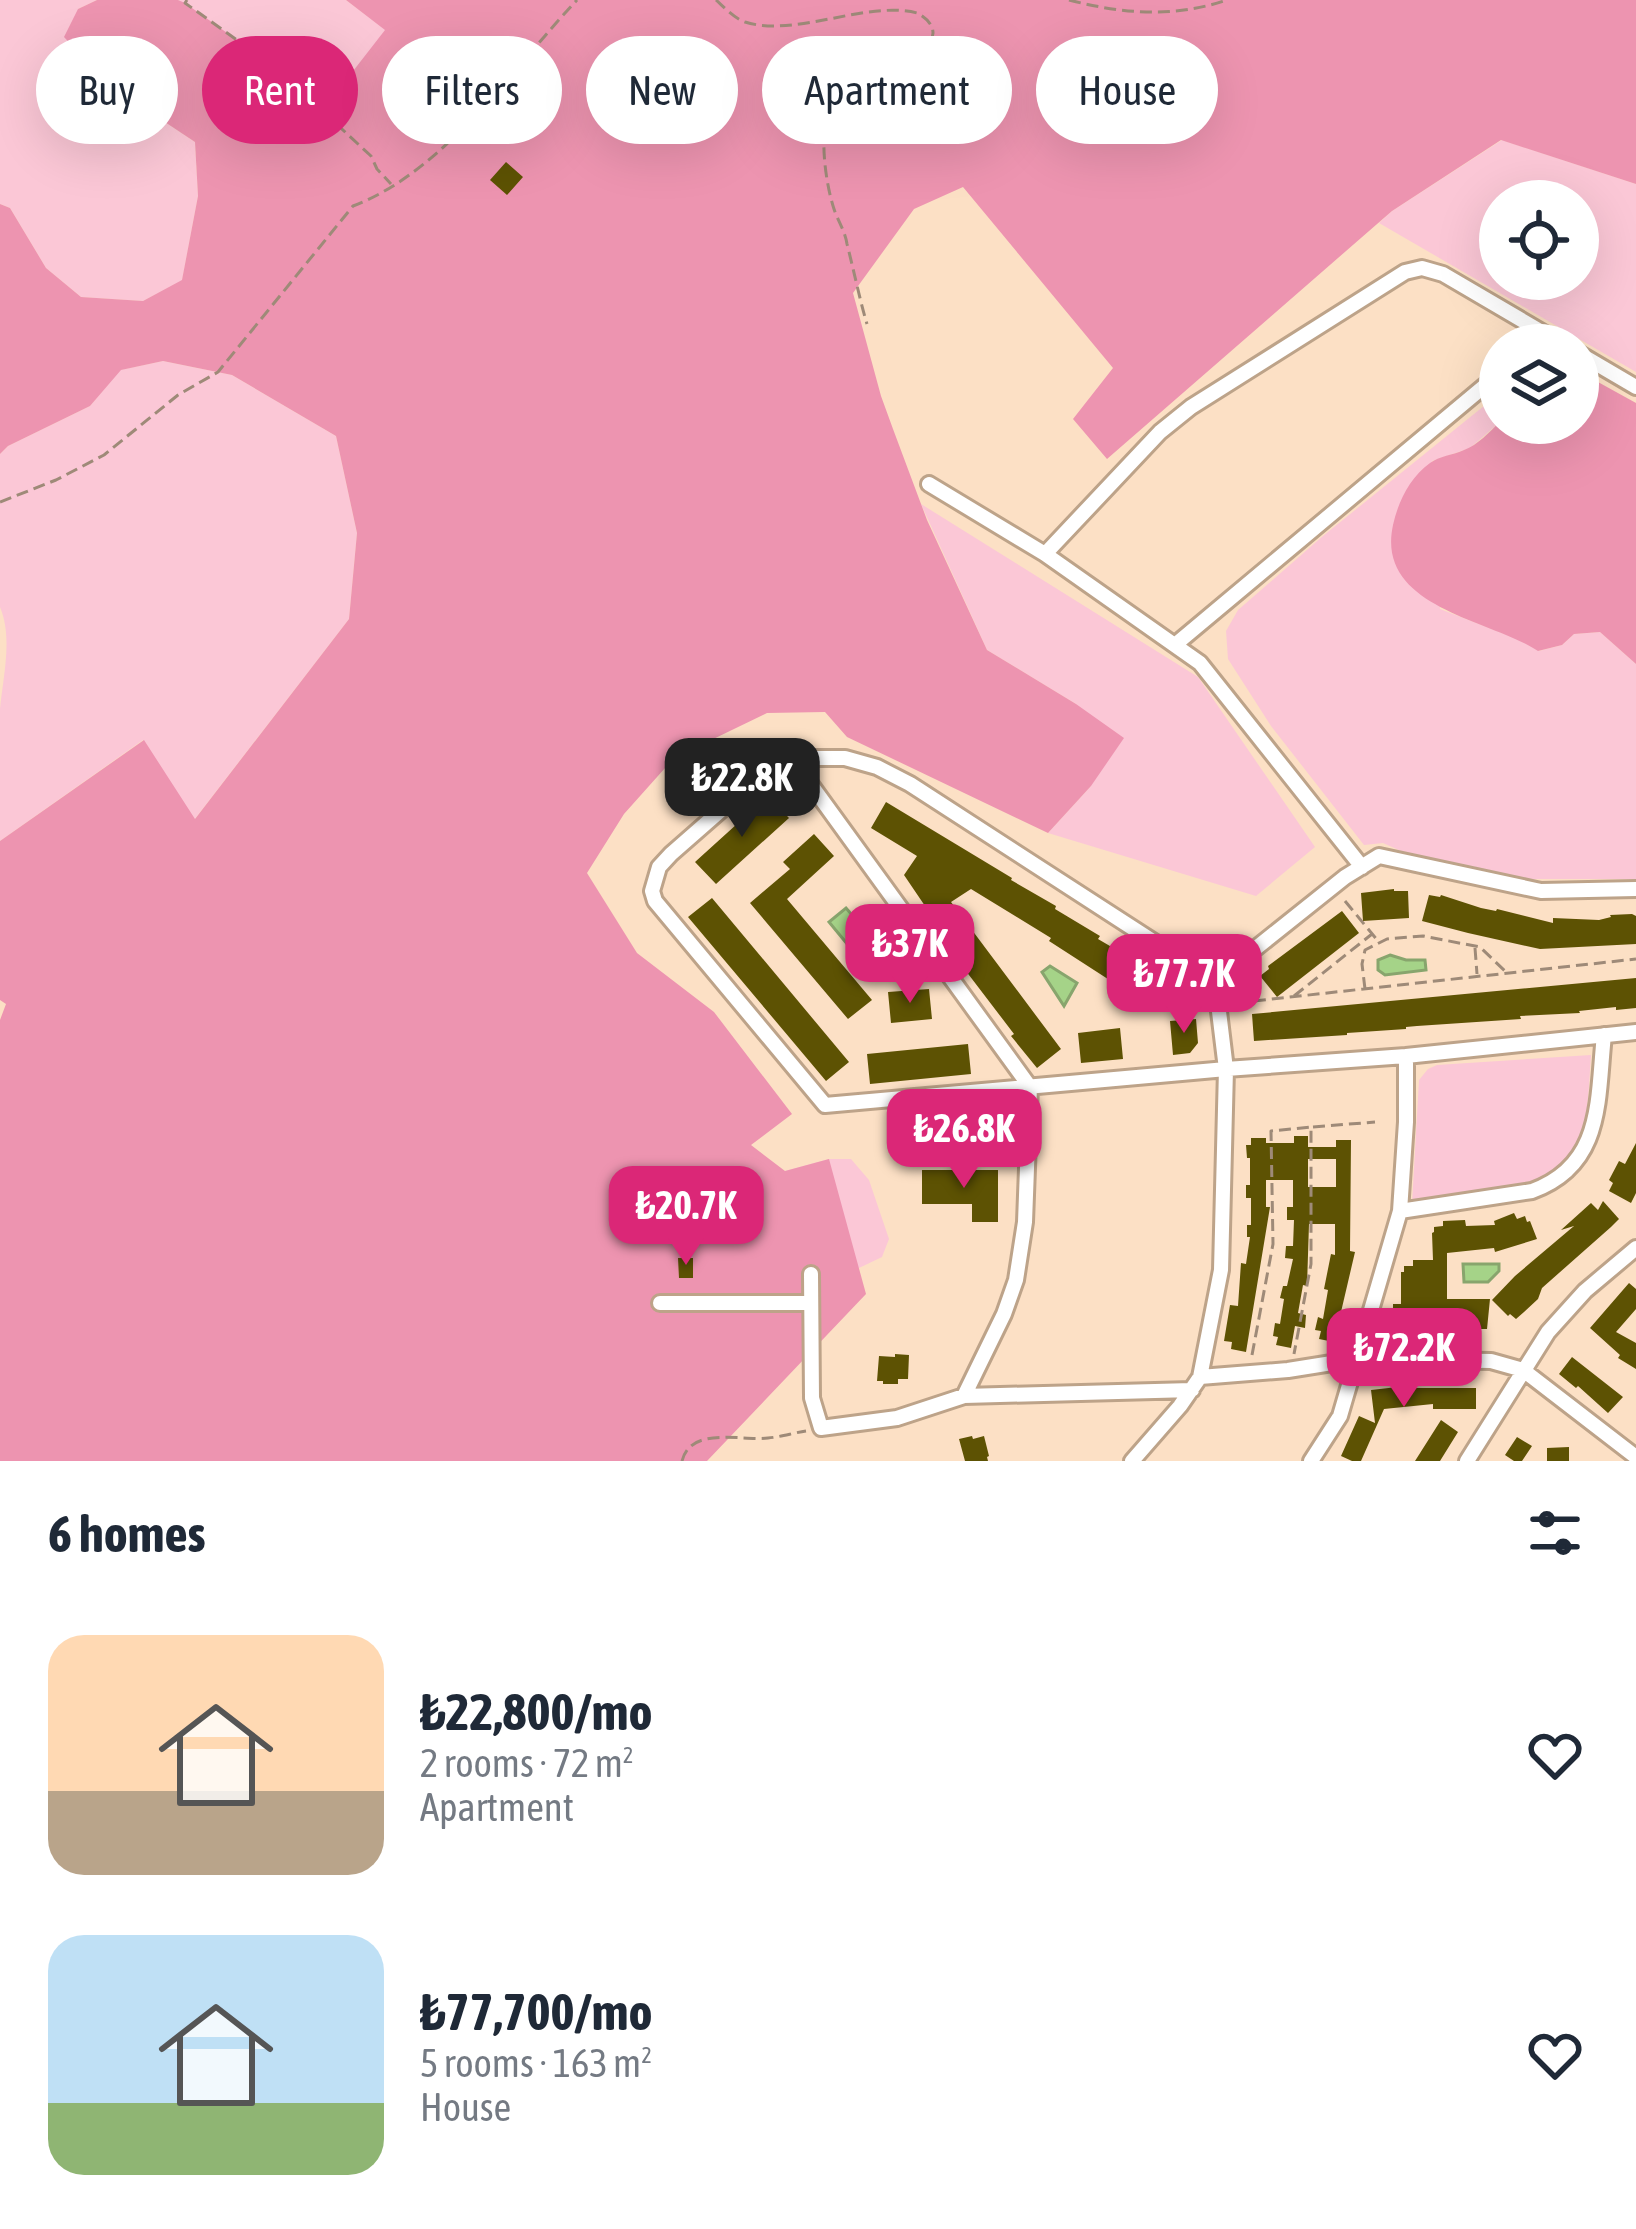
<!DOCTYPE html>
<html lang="en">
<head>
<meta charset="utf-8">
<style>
  body { margin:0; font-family:"Asap Condensed",sans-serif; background:#f2f2f3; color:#1f2937; height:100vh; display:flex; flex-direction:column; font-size:45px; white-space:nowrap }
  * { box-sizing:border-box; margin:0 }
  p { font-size:39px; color:#747a83 }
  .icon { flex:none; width:66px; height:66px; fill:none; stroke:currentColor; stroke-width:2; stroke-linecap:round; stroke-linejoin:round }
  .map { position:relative; height:1461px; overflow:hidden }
  .panel { display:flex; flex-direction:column; background:#fff; flex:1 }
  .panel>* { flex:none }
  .hud { position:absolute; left:36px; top:36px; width:1566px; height:108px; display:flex; gap:24px }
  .fabs { position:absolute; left:1479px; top:180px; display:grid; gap:24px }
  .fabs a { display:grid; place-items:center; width:120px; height:120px; border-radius:50%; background:#fff; box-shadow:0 12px 48px #0002; font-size:60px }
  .price { position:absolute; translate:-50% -102px; padding:0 27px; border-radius:24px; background:#db2777; color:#fff; font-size:39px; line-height:78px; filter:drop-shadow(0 3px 6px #0008) }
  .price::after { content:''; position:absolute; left:50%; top:72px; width:36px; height:27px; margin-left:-18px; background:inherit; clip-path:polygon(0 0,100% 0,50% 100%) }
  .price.on { background:#222; color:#fff }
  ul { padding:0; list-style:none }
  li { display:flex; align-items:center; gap:36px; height:300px; padding:0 48px }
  li span { display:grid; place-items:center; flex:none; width:336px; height:240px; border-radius:36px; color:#555 }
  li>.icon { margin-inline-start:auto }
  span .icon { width:144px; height:144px; fill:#fffc; stroke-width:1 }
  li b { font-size:51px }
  h2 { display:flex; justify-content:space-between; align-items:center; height:144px; padding:0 48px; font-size:51px }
  .pill { padding:0 42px; border-radius:54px; background:#fff; box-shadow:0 12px 48px #0002; font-size:42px; line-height:108px }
  .pill.on { background:#db2777; color:#fff }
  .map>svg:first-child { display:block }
</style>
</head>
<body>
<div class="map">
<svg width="1636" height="1461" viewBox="0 0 1636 1461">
  <rect width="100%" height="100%" fill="#fce0c5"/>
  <path fill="#fbc7d6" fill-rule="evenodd" d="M0 0H97L78 9 109 85 195 142 198 196 182 281 143 301 81 297 46 268 10 208 0 204Z
    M178 0H346L386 30 322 112 275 67Z
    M1502 140 1636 184V372L1379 223 1392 211ZM1500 201H1578V279H1500Z
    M163 361 232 375 336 436 357 533 349 619 194 820 143 740 0 841C0 797 0 752 0 709 3 677 13 638 0 607V454L8 446 90 406 120 370Z
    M1500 393V422L1470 448 1432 461 1440 609 1523 641 1539 651 1562 645 1574 634 1600 632 1636 664V879H1528L1476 871 1410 855 1383 843 1364 845 1271 726 1228 659 1226 631 1238 610 1323 536Z
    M921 504 1198 677 1315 847 1256 896 1048 833 1091 786 1076 704 987 650Z
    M1591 1055C1589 1082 1589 1113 1580 1139 1563 1186 1510 1187 1468 1192 1449 1195 1431 1200 1412 1204L1419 1080 1428 1069 1437 1065Z
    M829 1159H851L869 1180 889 1239 882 1257 859 1268 837 1263 785 1171Z"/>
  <path fill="#ed94b0" d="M97 0H178L185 3 275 67 322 111 385 30 346 0H1636V184L1501 140 1392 211 1107 459 1073 419 1113 368 963 187 914 209 853 293 881 396 893 429 927 520 987 650 1076 704 1124 738 1091 786 1048 833 847 737 825 712 767 713 674 758 624 814 587 873 637 953 714 1012 792 1114 751 1145 785 1171 829 1159 866 1294 707 1461H0V1020L6 1004 0 1000V841L144 740 195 819 349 619 357 533 336 436 232 375 163 361 121 370 90 406 8 446 0 454V204L10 208 46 268 81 297 143 301 182 280 198 196 195 142 109 85 64 37 78 9Z
    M1578 371 1636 403V664L1600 632 1574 634 1562 645 1538 651C1490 619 1375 608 1393 525 1398 502 1410 477 1430 463 1439 456 1453 455 1464 450 1478 445 1489 432 1500 422L1578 423Z"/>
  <path fill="#a5d388" stroke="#88a56d" stroke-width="3" d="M846 908 870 936 853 951 829 922Z
    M1390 955 1406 960H1425L1426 970 1385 975 1378 970V960Z
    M1050 966 1077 983 1064 1006 1042 972Z
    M1463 1264H1499V1271L1488 1282H1464Z"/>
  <path fill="#5d5203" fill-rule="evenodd" d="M506 162 523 177 507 195 490 180Z
    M768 796 789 818 716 884 695 862Z
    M886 802 1012 878 1011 880 1056 906 1055 909 1100 936 1098 939 1144 966 1128 992 1049 941 1051 938 971 889 951 902 1061 1049 1037 1068 1011 1036 1014 1034 940 937 944 934 904 875 917 856 871 828Z
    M814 834 834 856 787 899 872 1000 848 1019 750 903 790 869 783 862Z
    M1394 889V891H1408L1409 918 1363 921 1361 893Z
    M1429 895 1440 897 1441 895 1481 908 1496 911 1497 909 1553 923V918L1599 920 1611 917 1610 915 1632 914 1636 916V944L1540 949 1468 933 1422 921Z
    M712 898 849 1062 826 1081 688 917Z
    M1342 911 1359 933 1277 997 1260 976 1269 969 1268 966Z
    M1636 978V1008L1616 1010V1007L1579 1011 1580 1013 1520 1016 1521 1019 1417 1026 1406 1027V1029L1347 1033V1035L1254 1041 1252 1014Z
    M929 989 932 1019 891 1023 888 992Z
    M1196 1019 1198 1043 1190 1053 1173 1055 1170 1021Z
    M1120 1028 1123 1059 1081 1063 1078 1033Z
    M968 1044 971 1074 870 1084 867 1054Z
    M1294 1136H1308V1147H1336V1140H1351L1350 1251 1355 1252 1334 1342 1319 1339 1321 1331 1315 1330 1318 1317 1323 1319 1328 1290 1324 1289 1331 1254 1335 1255V1224H1309L1307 1286 1303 1285 1298 1313 1306 1315 1305 1328 1295 1326 1291 1348 1276 1345 1278 1337 1273 1336 1275 1323 1280 1324 1284 1299 1280 1298 1283 1286H1287L1293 1259 1285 1258 1286 1246H1293L1294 1220H1287V1207H1293V1180H1266V1207H1270L1246 1352 1231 1349 1232 1342 1224 1341 1230 1305 1238 1306 1241 1263 1246 1264 1250 1237H1247V1225H1251V1198H1246V1185H1250V1158H1247L1246 1145H1251V1138H1266V1143H1294ZM1308 1159H1336V1187H1308Z
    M1636 1143V1193L1631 1203 1609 1191 1613 1183 1609 1180 1619 1161 1625 1164Z
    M922 1170H998V1222H972V1204H922Z
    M1603 1201 1619 1219 1611 1227 1542 1288 1538 1299 1524 1312 1516 1319 1510 1314 1508 1316 1492 1300 1515 1276 1574 1226 1561 1230 1591 1203 1598 1210Z
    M1514 1213 1517 1219 1525 1216 1527 1222 1530 1221 1537 1239 1495 1252 1494 1248 1447 1253V1299H1490L1487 1329H1393L1390 1310H1393V1304H1401V1272H1404V1266H1413V1260H1433L1432 1233 1434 1232V1227L1443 1226V1221L1465 1220 1466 1226 1495 1225 1494 1221Z
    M678 1258H693V1278H679Z
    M1629 1283 1636 1289V1309L1616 1332 1636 1343V1369L1618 1358 1620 1355 1590 1328Z
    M895 1354 909 1355 908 1379H898V1384H883V1381H877L879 1356 895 1357Z
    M1572 1357 1623 1397 1608 1413 1578 1386 1576 1388 1559 1374Z
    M1415 1385V1388H1476V1409H1433V1404L1384 1409 1361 1461H1352L1341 1456 1359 1416 1375 1423 1371 1390Z
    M1441 1420 1458 1432 1440 1461H1415Z
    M972 1436 973 1439 984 1436 989 1456 987 1457 988 1461H965L959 1439Z
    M1517 1437 1532 1446 1522 1461H1514L1505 1455Z
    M1569 1447V1461H1547V1448Z"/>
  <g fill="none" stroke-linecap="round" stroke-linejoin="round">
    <defs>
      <path id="minor" d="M1578 353 1636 387
        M929 484 1045 554 1200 663 1362 867
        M1045 554 1160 432 1191 407 1405 272 1422 268 1443 274 1564 345
        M1176 644 1500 373
        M793 760 1030 1087 1025 1222 1016 1280 1004 1314 964 1396 1192 1390
        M1406 1056 1636 1032
        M1400 1211 1532 1191C1604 1165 1597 1099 1604 1035
        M811 1274 812 1398 821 1428 897 1418 964 1396
        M660 1303H811
        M1200 1377 1221 1270 1226 1069 825 1105 655 901 652 891 659 867 671 854 768 769 800 758H845L877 767 910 784 1219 984
        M1132 1461 1180 1406 1200 1377 1288 1370 1357 1359 1491 1361 1523 1370 1636 1457
        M1311 1461 1340 1416 1400 1211 1406 1122V1056L1226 1069 1217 995 1225 974 1241 960 1345 877 1379 856 1541 891 1636 889
        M1467 1461 1548 1332 1585 1291 1636 1248"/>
    </defs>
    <use href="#minor" stroke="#bda389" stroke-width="20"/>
    <path stroke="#9e8a78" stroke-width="3" stroke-dasharray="12 6" stroke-linecap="butt" d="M187 0 185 3 275 67 371 156 377 169 391 184
      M716 0C725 8 734 18 745 22 795 38 867 0 917 13 925 17 933 24 933 33 932 59 877 55 861 65 849 72 836 98 830 110 818 133 826 185 834 209 838 221 845 231 847 244 854 271 859 297 867 324
      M1069 0C1123 14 1174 18 1227 0
      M0 502 56 480 104 455 178 395 218 372 353 206C445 171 511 70 577 0
      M1345 901 1378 941
      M1475 948 1477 974
      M1365 989 1362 964 1365 950 1387 939 1423 936 1480 947 1506 972
      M1294 996 1372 934
      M1236 1003 1636 959
      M1313 1127 1375 1122
      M1252 1355 1273 1244 1271 1131 1311 1127V1264L1294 1354
      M682 1461C691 1426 740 1441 768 1438 780 1437 793 1433 806 1431"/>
    <use href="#minor" stroke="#fff" stroke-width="14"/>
  </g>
</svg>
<div class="fabs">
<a><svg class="icon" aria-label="locate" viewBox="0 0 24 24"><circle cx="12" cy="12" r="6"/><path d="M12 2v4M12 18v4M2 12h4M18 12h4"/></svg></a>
<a><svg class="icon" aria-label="layers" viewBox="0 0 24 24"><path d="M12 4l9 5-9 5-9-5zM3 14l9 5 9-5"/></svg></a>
</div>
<b class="price on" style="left:742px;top:840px">₺22.8K</b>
<b class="price" style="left:910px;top:1006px">₺37K</b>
<b class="price" style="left:1184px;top:1036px">₺77.7K</b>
<b class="price" style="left:964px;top:1191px">₺26.8K</b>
<b class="price" style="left:686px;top:1268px">₺20.7K</b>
<b class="price" style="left:1404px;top:1410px">₺72.2K</b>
<div class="hud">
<a class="pill">Buy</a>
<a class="pill on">Rent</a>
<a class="pill">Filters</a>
<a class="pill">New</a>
<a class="pill">Apartment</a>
<a class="pill">House</a>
</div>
</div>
<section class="panel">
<h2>6 homes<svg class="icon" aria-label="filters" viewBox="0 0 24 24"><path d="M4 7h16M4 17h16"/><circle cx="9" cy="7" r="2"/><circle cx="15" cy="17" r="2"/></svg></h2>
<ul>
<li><span style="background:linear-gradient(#ffd9b3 65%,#b9a48a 0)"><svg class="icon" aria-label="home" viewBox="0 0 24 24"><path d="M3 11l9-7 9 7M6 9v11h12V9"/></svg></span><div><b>₺22,800/mo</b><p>2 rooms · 72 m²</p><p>Apartment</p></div><svg class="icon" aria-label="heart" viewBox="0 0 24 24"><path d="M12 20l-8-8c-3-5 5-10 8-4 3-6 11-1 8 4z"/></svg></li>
<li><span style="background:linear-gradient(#bfe0f5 70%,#8fb573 0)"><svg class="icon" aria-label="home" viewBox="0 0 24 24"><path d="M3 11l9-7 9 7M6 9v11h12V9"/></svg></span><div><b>₺77,700/mo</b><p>5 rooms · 163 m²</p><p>House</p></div><svg class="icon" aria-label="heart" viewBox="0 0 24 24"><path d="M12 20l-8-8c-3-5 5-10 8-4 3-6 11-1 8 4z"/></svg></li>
</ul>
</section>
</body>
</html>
